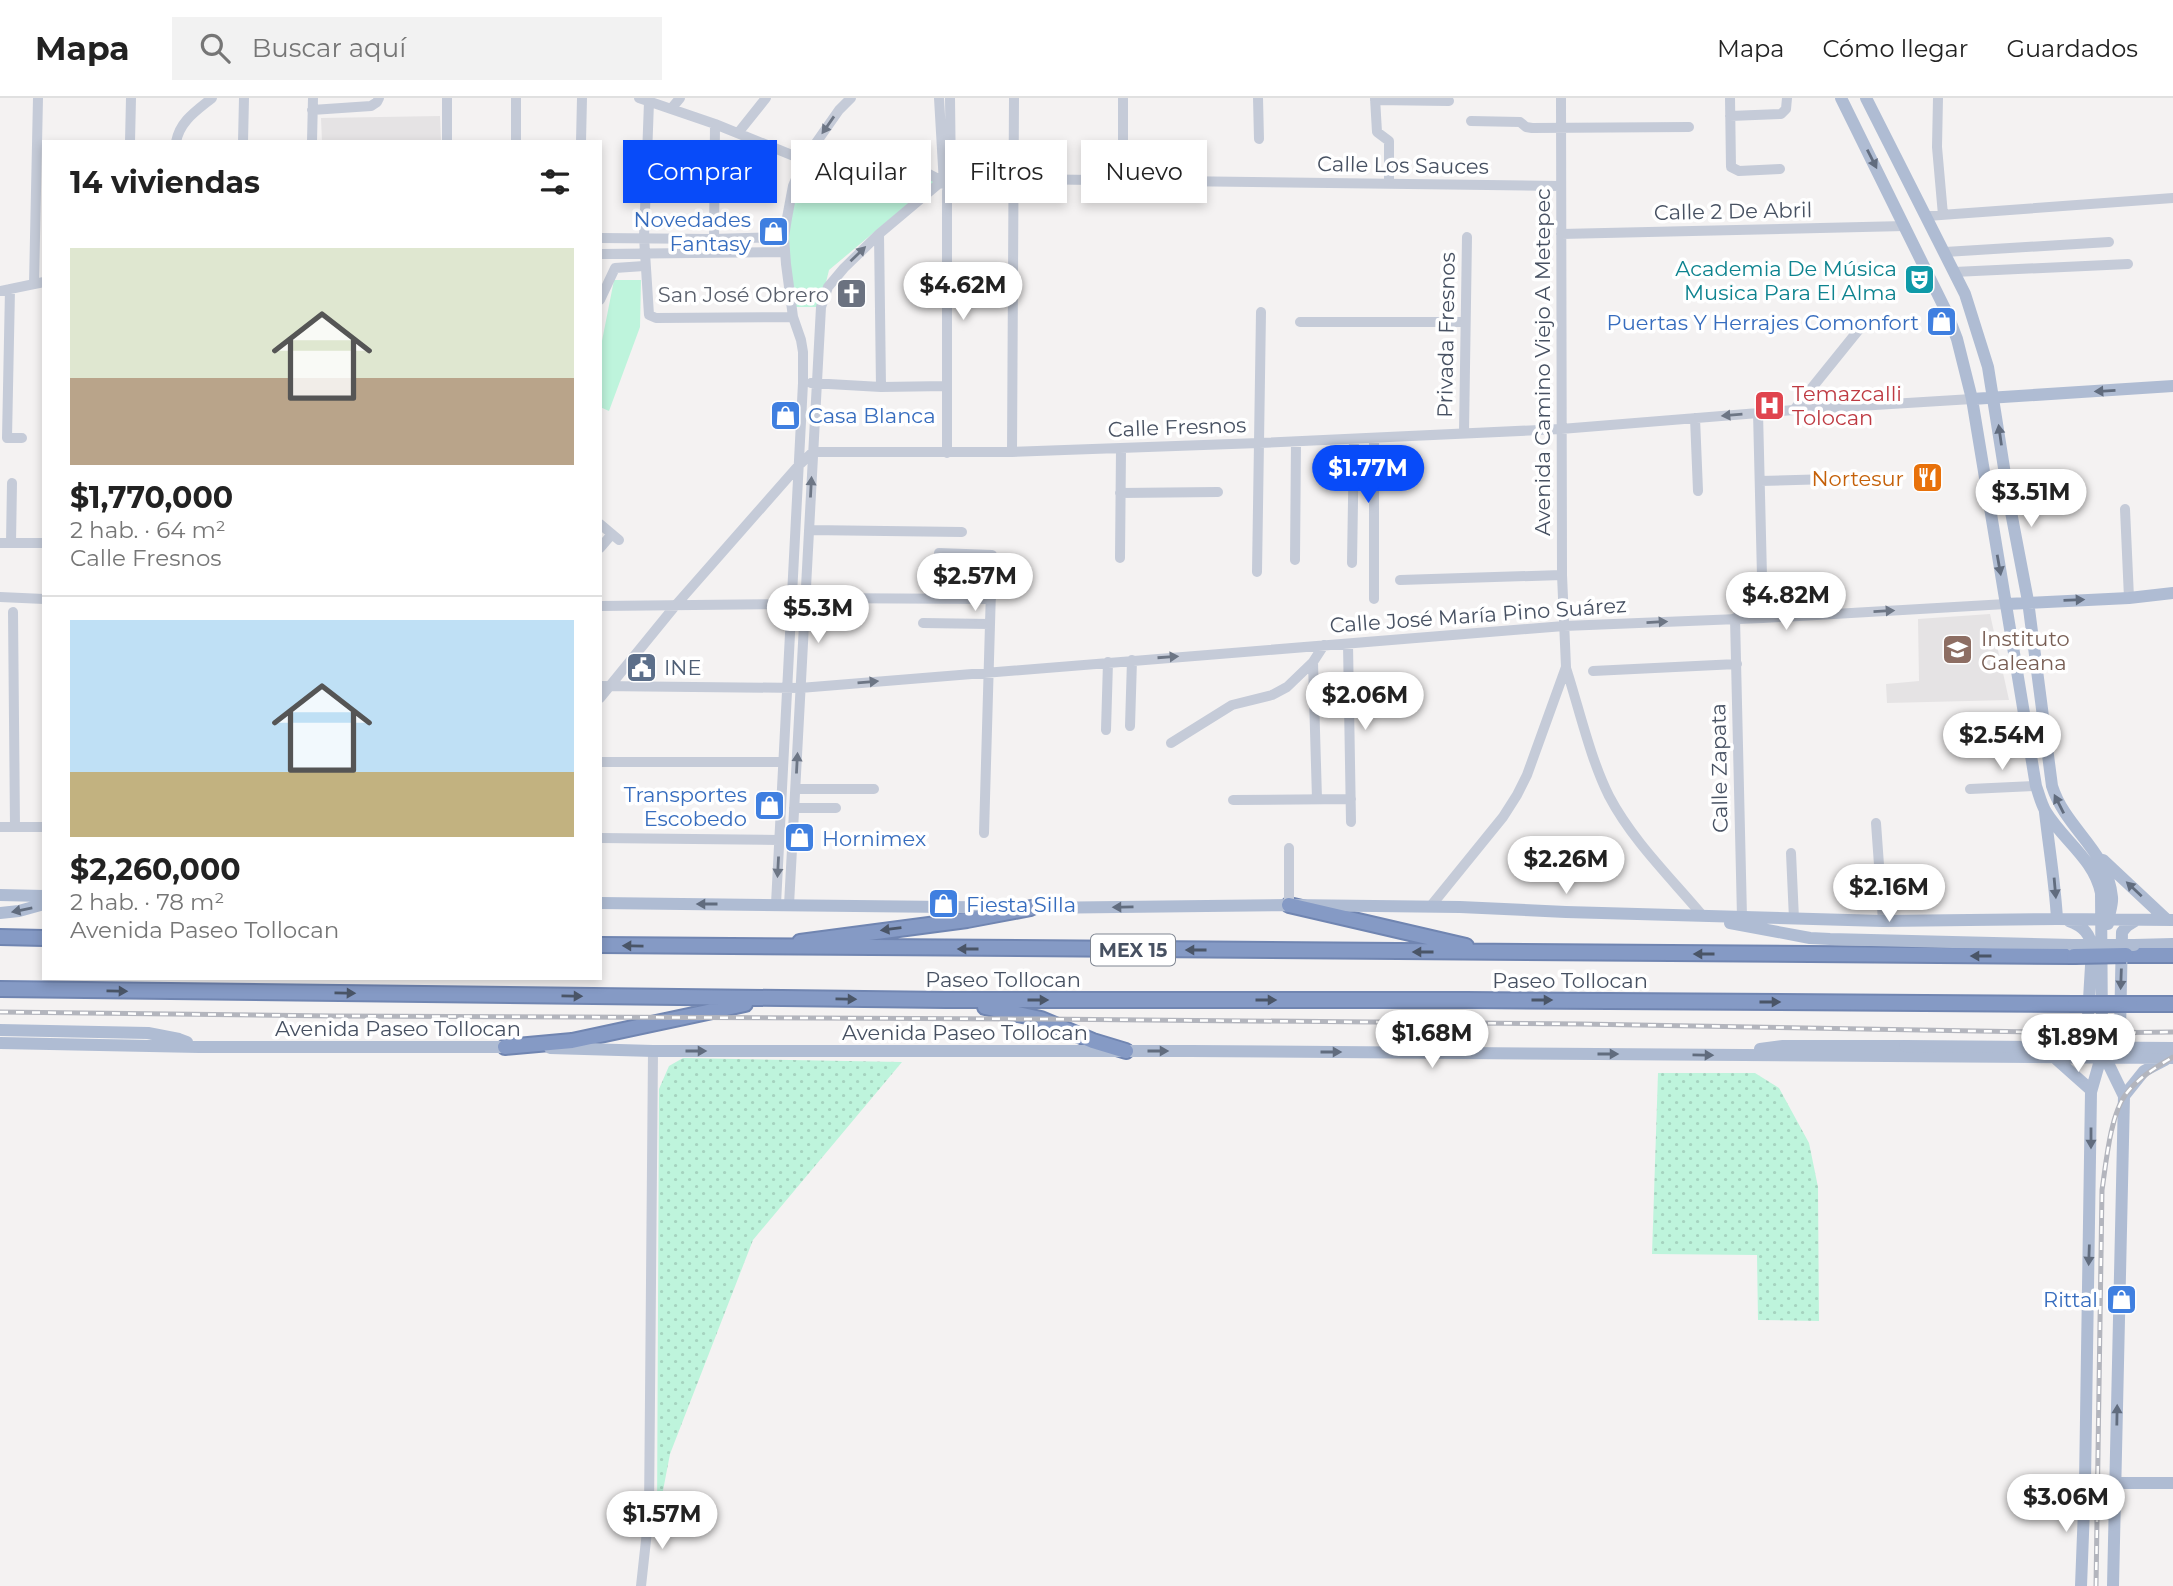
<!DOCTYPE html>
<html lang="es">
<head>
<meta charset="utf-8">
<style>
  body { margin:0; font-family:Montserrat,sans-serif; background:#f2f2f2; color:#222; height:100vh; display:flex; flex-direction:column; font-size:26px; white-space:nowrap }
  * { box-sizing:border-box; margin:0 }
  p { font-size:23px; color:#767676 }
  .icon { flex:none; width:38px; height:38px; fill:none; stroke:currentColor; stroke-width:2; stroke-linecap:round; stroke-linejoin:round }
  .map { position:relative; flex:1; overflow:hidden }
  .drawer { position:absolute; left:42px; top:42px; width:560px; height:840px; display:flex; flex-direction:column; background:#fff; border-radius:0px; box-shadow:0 4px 10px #0003 }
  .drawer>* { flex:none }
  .guide { position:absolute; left:623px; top:42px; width:665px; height:63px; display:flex; gap:14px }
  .price { position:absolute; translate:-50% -60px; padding:0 16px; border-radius:24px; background:#fff; color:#222; font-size:23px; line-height:46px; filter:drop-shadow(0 2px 4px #0008) }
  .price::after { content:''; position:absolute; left:50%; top:42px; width:21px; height:16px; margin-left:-10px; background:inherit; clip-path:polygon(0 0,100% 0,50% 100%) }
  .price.active { background:#084bf9; color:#fff }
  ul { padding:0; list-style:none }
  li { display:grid; align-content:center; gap:14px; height:371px; padding:0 28px }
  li+li { border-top:2px solid #e0e0e0 }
  li span { display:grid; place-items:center; height:217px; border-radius:0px; color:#555 }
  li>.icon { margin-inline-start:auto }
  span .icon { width:126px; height:126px; fill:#fffc; stroke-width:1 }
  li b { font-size:30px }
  h2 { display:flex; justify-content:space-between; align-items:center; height:84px; padding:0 28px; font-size:30px }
  .tag { padding:0 24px; border-radius:0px; background:#fff; box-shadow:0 4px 10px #0003; font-size:24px; line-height:63px }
  .tag.active { background:#084bf9; color:#fff }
  header { display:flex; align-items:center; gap:42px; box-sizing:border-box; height:98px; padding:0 35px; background:#fff; border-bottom:2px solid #e0e0e0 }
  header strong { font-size:33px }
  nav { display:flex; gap:38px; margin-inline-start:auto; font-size:24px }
  .search { width:490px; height:63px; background:#f2f2f2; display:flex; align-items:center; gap:18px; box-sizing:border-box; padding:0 24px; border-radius:0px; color:#767676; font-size:26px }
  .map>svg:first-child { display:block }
</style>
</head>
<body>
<header>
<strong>Mapa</strong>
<div class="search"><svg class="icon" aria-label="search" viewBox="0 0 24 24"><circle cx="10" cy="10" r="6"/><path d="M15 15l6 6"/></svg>Buscar aquí</div>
<nav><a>Mapa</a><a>Cómo llegar</a><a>Guardados</a></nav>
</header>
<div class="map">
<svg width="2173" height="1488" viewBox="0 0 2173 1488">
  <defs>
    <pattern id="grass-dots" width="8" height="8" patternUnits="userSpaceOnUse" patternTransform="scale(1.75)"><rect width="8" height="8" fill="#bef4dc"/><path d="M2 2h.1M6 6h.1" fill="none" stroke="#a5d3bf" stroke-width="1.8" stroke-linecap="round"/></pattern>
  </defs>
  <rect width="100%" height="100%" fill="#f4f2f2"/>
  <path fill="#e5e3e4" d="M440 18 441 44H322L321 20Z
    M1990 516 2009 602 1887 605 1886 586 1919 583 1918 521Z"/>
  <path fill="url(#grass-dots)" d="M683 960 902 964 753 1142 670 1356 657 1424 659 991 669 968Z
    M1658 975H1755L1779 990 1809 1045 1818 1089 1819 1223 1758 1222 1757 1157 1652 1156Z"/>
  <path fill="#bef4dc" d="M864 50 940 79 829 172 820 209H792L785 138 796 82 815 67Z
    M614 182H641L640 229 609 313 600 309V253Z"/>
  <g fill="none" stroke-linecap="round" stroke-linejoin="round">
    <defs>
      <path id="highway" d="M1289 807 1466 848
        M0 839 44 840
        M800 844 967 822 1031 810
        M600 847 2074 858
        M2126 857H2173
        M0 891 946 902H1466L2075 906
        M2130 906H2173
        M985 909 1041 921 1093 943 1126 953
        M505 949 572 943 745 906"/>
    </defs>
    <use href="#highway" stroke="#7085b1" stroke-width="18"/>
    <path stroke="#c5cbd8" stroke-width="10" d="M516 0V44
      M639 0 715 26 804 62
      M939 0 944 86
      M1123 0V82
      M1258 0 1259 41
      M1375 0 1377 34 1389 43V85
      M1730 0 1731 69 1739 73 1780 71
      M1938 0 1937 49 1943 117
      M1375 2 1449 3
      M649 4 644 139 649 217 656 220 793 219
      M671 11 680 0
      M312 12 371 8 377 4 379 0
      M1730 18 1781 16 1786 11 1787 0
      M1471 23 1520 24 1526 29 1532 30 1689 29
      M738 35 766 0
      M130 44 131 0
      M176 44C180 23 196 13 212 0
      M243 44 244 0
      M312 44 313 0
      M447 44V0
      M581 44 582 0
      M808 57C864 41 894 57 942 83
      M1927 118 2173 100
      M879 136 881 289
      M1561 136 1905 128
      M600 140 713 141 784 139
      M714 145 715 26
      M1945 154 2109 144
      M600 156 785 154
      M1954 174 2128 166
      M34 186 38 0
      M10 191 7 340H22
      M0 193 44 184
      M600 202 615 170 644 168
      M1300 224H1465
      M811 285 881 289 947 288
      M1794 312 1865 224
      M1758 314 1763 520
      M1695 320 1698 393
      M1464 334 1467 139
      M1012 354 1014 0
      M947 355V93L951 83 950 0
      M1760 383 1866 380
      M1120 395 1218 394
      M2125 411 2129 500
      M600 426 619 442
      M809 432 962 434
      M0 445H44
      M11 445 12 385
      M600 450 612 436
      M939 455 992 457 984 735
      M1120 460 1121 351
      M1295 462 1296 344
      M1352 465 1354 341
      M1257 474 1261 214
      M1400 482 1562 477
      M0 499 44 501
      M806 500 991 501
      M1374 501V340
      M600 508 793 506
      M13 514 15 729
      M1735 520 1742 819
      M923 525 990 526
      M1348 546 1351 724
      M1313 564 1317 701
      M1566 570C1579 610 1590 660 1609 698 1632 742 1670 779 1702 817
      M1593 573 1737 566
      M600 588 800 590 1564 528 1763 520 2006 506
      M600 600 675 508 799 367 813 354H1012L1259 345 1561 331 1794 312 1972 301
      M1130 628 1132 562
      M1106 632 1108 564
      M1171 645 1232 607 1272 597 1287 589 1313 564 1324 547
      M600 664H783
      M796 691H874
      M1970 691 2036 688
      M1233 702 1351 701
      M794 710H836
      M1876 725 1883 823
      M0 729H44
      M600 740 779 742
      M1791 755 1794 821
      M776 806 803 285V254L801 242 793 219 786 166 784 139 787 120 793 88 804 62 839 12 851 0
      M789 807 821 209 828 189 844 170 879 136 942 83 1015 81 1561 88
      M1289 807V750
      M1430 809 1503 719 1517 697 1527 677 1566 569 1562 477 1561 0
      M641 1488 649 1415 653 953"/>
    <path stroke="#afbcd3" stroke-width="12" d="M1841 0 1947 215 1957 241 1972 301 2036 688C2039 696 2041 706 2046 714 2063 742 2094 761 2101 795L2102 935 2101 959 2091 994 2085 1385 2081 1488
      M1866 0 1965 196 1988 269 2011 414 2028 503 2052 688C2066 732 2107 751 2112 799 2113 808 2108 817 2108 826
      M1972 301 2173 288
      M2006 506 2129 500 2173 495
      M2045 714C2049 750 2055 785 2057 821
      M2103 762 2167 822
      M0 797 44 798
      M600 805 1031 810 1289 807 1460 809 1566 814 1883 823 2057 821 2173 822
      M0 815 19 813 44 806
      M1730 825 1810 840 1830 841 2072 847
      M2134 847 2173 846
      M0 932 148 935 179 941 187 944
      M0 945 199 949H514
      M550 950 653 953H1190L2173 960
      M1760 951 1783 948H1905
      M2068 952 2080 945 2087 935 2092 851C2091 836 2083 828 2069 823
      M2135 953 2121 940 2120 934 2122 834 2127 828 2135 823
      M2105 959 2124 998 2113 1488
      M2055 960 2091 992
      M2124 998 2144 973 2165 962
      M2085 1385H2173"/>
    <use href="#highway" stroke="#859ac5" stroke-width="14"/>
    <defs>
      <path id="rail" d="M0 914 334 918 1041 921 1581 926 2087 935 2173 934
        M2096 1488 2102 1092C2106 1066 2110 1017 2126 996 2138 980 2156 969 2173 959"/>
    </defs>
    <use href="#rail" stroke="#b3b5bd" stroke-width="5"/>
    <use href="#rail" stroke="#fff" stroke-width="2.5" stroke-dasharray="8" stroke-linecap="butt"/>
    <defs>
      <path id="highway-bridge" d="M2074 858 2126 857
        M2075 906H2130"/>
    </defs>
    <use href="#highway-bridge" stroke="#7085b1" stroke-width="18" stroke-linecap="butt"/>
    <path stroke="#afbcd3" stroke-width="12" d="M2072 847H2134
      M1905 948 2173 950"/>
    <use href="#highway-bridge" stroke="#859ac5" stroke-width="14"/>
  </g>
  <defs><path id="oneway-solid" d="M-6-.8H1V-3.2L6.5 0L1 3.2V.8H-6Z" transform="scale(1.75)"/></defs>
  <g fill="#6d7685">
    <use href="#oneway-solid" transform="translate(828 27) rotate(125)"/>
    <use href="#oneway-solid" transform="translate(858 156) rotate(-44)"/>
    <use href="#oneway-solid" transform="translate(1732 317) rotate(175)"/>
    <use href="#oneway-solid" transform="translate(811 389) rotate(-87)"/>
    <use href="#oneway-solid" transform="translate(1884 513) rotate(-3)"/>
    <use href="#oneway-solid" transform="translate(1657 524) rotate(-3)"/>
    <use href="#oneway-solid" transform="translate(1168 559) rotate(-4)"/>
    <use href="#oneway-solid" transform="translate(868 584) rotate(-5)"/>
    <use href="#oneway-solid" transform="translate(797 665) rotate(-87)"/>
    <use href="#oneway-solid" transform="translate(778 769) rotate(93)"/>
  </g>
  <g fill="#616c7e">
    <use href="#oneway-solid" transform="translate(1872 61) rotate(63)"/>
    <use href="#oneway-solid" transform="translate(2105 293) rotate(177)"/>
    <use href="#oneway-solid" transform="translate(2000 337) rotate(-98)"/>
    <use href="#oneway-solid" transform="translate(1999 467) rotate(80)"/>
    <use href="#oneway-solid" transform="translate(2074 502) rotate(-2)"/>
    <use href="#oneway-solid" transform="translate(2059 706) rotate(-117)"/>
    <use href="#oneway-solid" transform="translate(2055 790) rotate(85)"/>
    <use href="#oneway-solid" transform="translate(2134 791) rotate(-137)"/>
    <use href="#oneway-solid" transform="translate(707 806) rotate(-180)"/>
    <use href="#oneway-solid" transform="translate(1123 809) rotate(179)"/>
    <use href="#oneway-solid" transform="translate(22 812) rotate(169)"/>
    <use href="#oneway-solid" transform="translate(2121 881) rotate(92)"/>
    <use href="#oneway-solid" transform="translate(696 953)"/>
    <use href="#oneway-solid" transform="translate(1158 953)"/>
    <use href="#oneway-solid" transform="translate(1331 954)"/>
    <use href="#oneway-solid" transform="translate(1608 956)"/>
    <use href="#oneway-solid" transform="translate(1703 957) rotate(1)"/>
    <use href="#oneway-solid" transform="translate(2091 1040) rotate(90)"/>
    <use href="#oneway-solid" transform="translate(2089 1157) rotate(92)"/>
    <use href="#oneway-solid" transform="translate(2117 1317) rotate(-89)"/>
  </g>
  <g fill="#4a5567">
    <use href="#oneway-solid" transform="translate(891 831) rotate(173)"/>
    <use href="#oneway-solid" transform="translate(633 848) rotate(-179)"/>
    <use href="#oneway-solid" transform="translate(968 851) rotate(-180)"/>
    <use href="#oneway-solid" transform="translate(1196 852) rotate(-180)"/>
    <use href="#oneway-solid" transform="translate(1423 854) rotate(-180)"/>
    <use href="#oneway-solid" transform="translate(1704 856) rotate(-180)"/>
    <use href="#oneway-solid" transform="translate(1981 858) rotate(-180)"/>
    <use href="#oneway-solid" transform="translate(117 893) rotate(1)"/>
    <use href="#oneway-solid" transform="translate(345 895) rotate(1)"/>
    <use href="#oneway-solid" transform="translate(572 898) rotate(1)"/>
    <use href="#oneway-solid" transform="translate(846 901) rotate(1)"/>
    <use href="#oneway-solid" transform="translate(1038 902)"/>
    <use href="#oneway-solid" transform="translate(1266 902)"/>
    <use href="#oneway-solid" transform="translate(1542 902)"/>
    <use href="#oneway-solid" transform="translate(1770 904)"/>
  </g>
  <defs>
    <symbol id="shop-square" viewBox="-11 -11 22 22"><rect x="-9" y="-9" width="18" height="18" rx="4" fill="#3f7fe0" stroke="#fff"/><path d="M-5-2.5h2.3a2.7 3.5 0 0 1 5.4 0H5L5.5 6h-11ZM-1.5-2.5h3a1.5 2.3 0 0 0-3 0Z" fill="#fff"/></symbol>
    <symbol id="theatre-square" viewBox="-11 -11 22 22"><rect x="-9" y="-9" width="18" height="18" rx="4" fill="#0f9aa8" stroke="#fff"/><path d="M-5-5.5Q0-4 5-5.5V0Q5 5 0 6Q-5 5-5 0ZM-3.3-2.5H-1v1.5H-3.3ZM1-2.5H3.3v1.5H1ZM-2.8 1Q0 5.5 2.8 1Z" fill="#fff"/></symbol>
    <symbol id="church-square" viewBox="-11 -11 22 22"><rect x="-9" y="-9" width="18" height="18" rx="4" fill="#6b7280" stroke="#fff"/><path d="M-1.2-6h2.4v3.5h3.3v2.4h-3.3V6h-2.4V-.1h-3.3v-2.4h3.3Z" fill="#fff"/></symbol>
    <symbol id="hospital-square" viewBox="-11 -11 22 22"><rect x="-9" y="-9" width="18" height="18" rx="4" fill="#e0444e" stroke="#fff"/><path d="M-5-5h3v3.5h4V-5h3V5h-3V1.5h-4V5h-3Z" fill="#fff"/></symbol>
    <symbol id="restaurant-square" viewBox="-11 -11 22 22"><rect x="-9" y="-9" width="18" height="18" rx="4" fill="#e8710a" stroke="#fff"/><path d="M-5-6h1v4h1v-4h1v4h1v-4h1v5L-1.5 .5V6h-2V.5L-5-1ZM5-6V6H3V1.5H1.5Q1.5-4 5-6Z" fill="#fff"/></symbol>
    <symbol id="university-square" viewBox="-11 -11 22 22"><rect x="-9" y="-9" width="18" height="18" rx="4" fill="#8d6e63" stroke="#fff"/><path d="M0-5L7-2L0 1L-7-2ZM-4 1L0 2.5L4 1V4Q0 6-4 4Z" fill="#fff"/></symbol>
    <symbol id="civic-square" viewBox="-11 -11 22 22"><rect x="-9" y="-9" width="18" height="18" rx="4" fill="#5c6f8a" stroke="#fff"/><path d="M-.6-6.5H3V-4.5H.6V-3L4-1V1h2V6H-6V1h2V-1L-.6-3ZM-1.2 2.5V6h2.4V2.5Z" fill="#fff"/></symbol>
  </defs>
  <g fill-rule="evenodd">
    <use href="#shop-square" x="756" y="116" width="35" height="35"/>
    <use href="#theatre-square" x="1902" y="164" width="35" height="35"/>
    <use href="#church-square" x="834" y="178" width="35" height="35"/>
    <use href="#shop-square" x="1924" y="206" width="35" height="35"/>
    <use href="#hospital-square" x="1752" y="290" width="35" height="35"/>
    <use href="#shop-square" x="768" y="300" width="35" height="35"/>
    <use href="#restaurant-square" x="1910" y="362" width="35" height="35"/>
    <use href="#university-square" x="1940" y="534" width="35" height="35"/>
    <use href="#civic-square" x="624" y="552" width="35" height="35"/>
    <use href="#shop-square" x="752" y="690" width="35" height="35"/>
    <use href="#shop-square" x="782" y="722" width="35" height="35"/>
    <use href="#shop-square" x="926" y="788" width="35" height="35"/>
    <use href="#shop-square" x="2104" y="1184" width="35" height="35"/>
  </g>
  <g text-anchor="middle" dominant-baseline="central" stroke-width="7" stroke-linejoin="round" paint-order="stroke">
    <rect fill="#fff" stroke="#7e8591" stroke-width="2" x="1091" y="836.5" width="84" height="31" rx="5"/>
    <g font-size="19" font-weight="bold" fill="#475162">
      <text x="1133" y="852">MEX 15</text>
    </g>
    <g font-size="21" fill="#475162" stroke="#fff">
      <text transform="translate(1403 67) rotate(1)">Calle Los Sauces</text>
      <text transform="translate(1733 113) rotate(-1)">Calle 2 De Abril</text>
      <text transform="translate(1446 237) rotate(-89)">Privada Fresnos</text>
      <text transform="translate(1542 264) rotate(-90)">Avenida Camino Viejo A Metepec</text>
      <text transform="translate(1177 329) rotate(-2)">Calle Fresnos</text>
      <text transform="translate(1478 517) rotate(-4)">Calle José María Pino Suárez</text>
      <text transform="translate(1719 670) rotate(-91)">Calle Zapata</text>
      <text x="1003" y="881">Paseo Tollocan</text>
      <text x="1570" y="882">Paseo Tollocan</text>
      <text x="398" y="930">Avenida Paseo Tollocan</text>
      <text x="965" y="934">Avenida Paseo Tollocan</text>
    </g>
    <g font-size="21" fill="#366cbe" stroke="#fff" text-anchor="end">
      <text x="751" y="121">Novedades<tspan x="751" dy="24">Fantasy</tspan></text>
      <text x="1919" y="224">Puertas Y Herrajes Comonfort</text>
      <text x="808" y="317" text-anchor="start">Casa Blanca</text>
      <text x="747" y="696">Transportes<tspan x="747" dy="24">Escobedo</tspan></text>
      <text x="822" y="740" text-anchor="start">Hornimex</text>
      <text x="966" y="806" text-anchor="start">Fiesta Silla</text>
      <text x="2098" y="1201">Rittal</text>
    </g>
    <g font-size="21" fill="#0d838f" stroke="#fff" text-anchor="end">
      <text x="1897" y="170">Academia De Música<tspan x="1897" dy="24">Musica Para El Alma</tspan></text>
    </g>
    <g font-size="21" fill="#5b616d" stroke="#fff" text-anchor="end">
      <text x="829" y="196">San José Obrero</text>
    </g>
    <g font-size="21" fill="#be3a42" stroke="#fff" text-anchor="start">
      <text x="1792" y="295">Temazcalli<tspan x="1792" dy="24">Tolocan</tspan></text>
    </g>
    <g font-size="21" fill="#c56008" stroke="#fff" text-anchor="end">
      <text x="1904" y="380">Nortesur</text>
    </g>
    <g font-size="21" fill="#785e54" stroke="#fff" text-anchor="start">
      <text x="1981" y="540">Instituto<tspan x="1981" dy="24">Galeana</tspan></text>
    </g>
    <g font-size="21" fill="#4e5e75" stroke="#fff" text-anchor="start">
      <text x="664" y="569">INE</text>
    </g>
  </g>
</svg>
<b class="price" style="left:963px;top:224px">$4.62M</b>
<b class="price active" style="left:1368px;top:407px">$1.77M</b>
<b class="price" style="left:2031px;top:431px">$3.51M</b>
<b class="price" style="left:975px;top:515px">$2.57M</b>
<b class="price" style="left:1786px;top:534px">$4.82M</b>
<b class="price" style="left:818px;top:547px">$5.3M</b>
<b class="price" style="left:1365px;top:634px">$2.06M</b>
<b class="price" style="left:2002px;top:674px">$2.54M</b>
<b class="price" style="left:1566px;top:798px">$2.26M</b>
<b class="price" style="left:1889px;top:826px">$2.16M</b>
<b class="price" style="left:1432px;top:972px">$1.68M</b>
<b class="price" style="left:2078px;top:976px">$1.89M</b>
<b class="price" style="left:2066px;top:1436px">$3.06M</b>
<b class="price" style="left:662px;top:1453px">$1.57M</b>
<div class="guide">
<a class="tag active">Comprar</a>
<a class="tag">Alquilar</a>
<a class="tag">Filtros</a>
<a class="tag">Nuevo</a>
</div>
<section class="drawer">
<h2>14 viviendas<svg class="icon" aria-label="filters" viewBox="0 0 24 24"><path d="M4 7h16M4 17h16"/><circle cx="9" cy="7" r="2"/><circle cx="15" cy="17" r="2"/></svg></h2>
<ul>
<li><span style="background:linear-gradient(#dfe7d0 60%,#b9a48a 0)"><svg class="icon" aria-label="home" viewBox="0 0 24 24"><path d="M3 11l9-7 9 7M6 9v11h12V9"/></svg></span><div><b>$1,770,000</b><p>2 hab. · 64 m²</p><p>Calle Fresnos</p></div></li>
<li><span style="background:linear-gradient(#bfe0f5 70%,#c2b280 0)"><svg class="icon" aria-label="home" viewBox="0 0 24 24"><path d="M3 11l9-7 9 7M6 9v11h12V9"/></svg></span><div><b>$2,260,000</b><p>2 hab. · 78 m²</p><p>Avenida Paseo Tollocan</p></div></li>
</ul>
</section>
</div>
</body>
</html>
